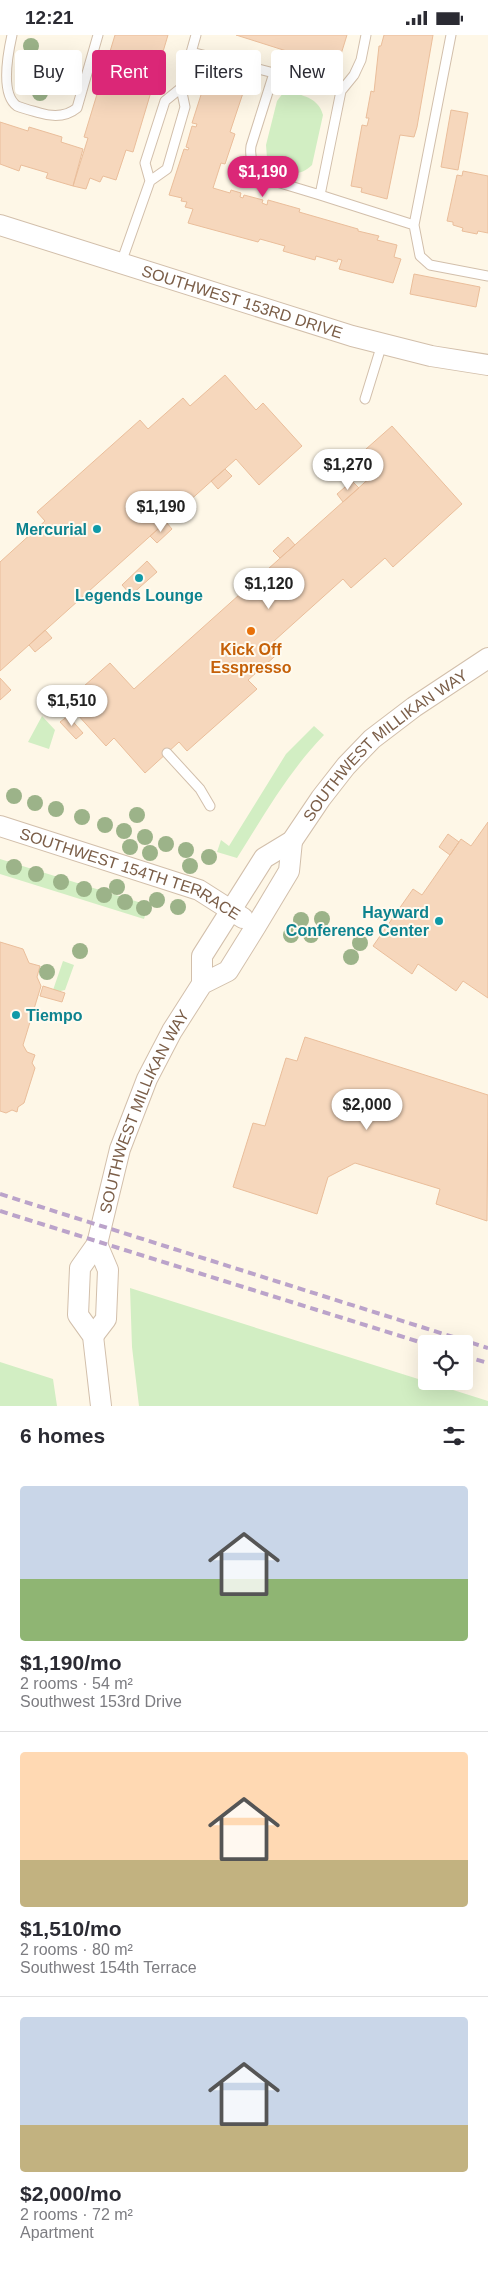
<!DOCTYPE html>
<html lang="en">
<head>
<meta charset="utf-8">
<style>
  body { margin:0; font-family:Arial,sans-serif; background:#f7f7f7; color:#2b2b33; height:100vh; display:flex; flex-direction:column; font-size:19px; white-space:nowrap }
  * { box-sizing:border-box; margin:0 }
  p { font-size:16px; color:#7c7c81 }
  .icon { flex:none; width:28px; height:28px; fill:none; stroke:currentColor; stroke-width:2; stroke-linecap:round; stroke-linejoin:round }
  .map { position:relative; height:1371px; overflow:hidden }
  .sheet { display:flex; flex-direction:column; background:#fff; flex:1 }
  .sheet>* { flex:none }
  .guide { position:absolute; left:15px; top:15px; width:459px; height:45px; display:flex; gap:10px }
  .buttons { position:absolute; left:418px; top:1300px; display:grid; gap:10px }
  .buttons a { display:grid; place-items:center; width:55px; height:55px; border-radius:5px; background:#fff; box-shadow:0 5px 20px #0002; font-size:25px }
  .price { position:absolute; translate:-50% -42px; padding:0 11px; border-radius:18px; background:#fff; color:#222; font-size:16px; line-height:32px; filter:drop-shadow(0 1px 2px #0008) }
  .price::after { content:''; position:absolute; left:50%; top:30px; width:15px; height:11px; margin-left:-8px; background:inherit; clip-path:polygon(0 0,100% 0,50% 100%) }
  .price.on { background:#db2777; color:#fff }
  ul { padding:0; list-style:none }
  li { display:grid; align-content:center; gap:10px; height:265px; padding:0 20px }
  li+li { border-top:1px solid #e1e1e2 }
  li span { display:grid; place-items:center; height:155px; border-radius:5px; color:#555 }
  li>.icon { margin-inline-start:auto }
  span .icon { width:90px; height:90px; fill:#fffc; stroke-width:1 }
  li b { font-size:21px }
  h2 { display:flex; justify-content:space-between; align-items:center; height:60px; padding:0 20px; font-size:21px }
  .pill { padding:0 18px; border-radius:5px; background:#fff; box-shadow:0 5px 20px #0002; font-size:18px; line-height:45px }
  .pill.on { background:#db2777; color:#fff }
  .status { display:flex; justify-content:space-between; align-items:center; height:35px; padding:0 25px; background:#fff; direction:ltr }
  .status svg { height:14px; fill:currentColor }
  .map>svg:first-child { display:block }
</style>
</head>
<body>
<div class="status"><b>12:21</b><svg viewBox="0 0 49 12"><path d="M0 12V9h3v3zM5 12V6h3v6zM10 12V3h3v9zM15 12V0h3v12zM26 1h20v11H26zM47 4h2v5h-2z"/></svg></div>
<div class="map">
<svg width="488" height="1371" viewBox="0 0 488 1371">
  <rect width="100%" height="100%" fill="#fef7e7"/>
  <path fill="#d2eec3" d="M291 57C305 61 319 64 323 80L312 130C299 143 284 139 270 130L267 123 266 110 277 66 283 58Z
    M42 681 55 695 49 714 28 707Z
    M314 691 324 700C289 736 264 780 237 823L217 817 221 805 229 811 286 719Z
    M0 824 148 870 144 884 0 839Z
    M63 926 74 930 65 955 52 958Z
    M130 1253 488 1366V1371H139L132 1312Z
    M0 1327 53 1344 57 1371H0Z"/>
  <path fill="#f6d7bc" stroke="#eabe9b" d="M115 0H168L133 117 126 115 116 145 103 141 100 147 90 143 86 154 73 151 88 103 84 102Z
    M236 0H347L337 32Z
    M384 0H433L417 92 414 102 400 100 387 164 361 157 362 153 351 151 362 90 367 91 369 83H366L371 56 374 57 379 11H381Z
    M208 38 226 43V45L233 46 231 51 244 55 230 97 235 99 225 129 221 128 213 153 230 158 231 155 241 158 240 162 243 163 244 160 263 165 262 168 267 170 268 165 300 174 299 177 358 194V196L379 201 377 205 397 210 394 222 401 224 393 248 339 234 342 225 338 224 337 227 316 221 315 225 283 216 285 211 260 204 258 207 188 188 193 174 185 172 187 167 181 166 182 163 169 160 184 114 188 115 189 113 186 112 192 91 196 92 197 89 192 88Z
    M451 75 468 78 458 135 441 132Z
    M0 87 28 96 29 92 62 102 61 107 83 114 73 151 46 143 48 138 21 130 19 136 0 129Z
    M463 136 488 141V198L478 196 477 199 462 196 463 193 453 190V187L447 186 457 140 462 141Z
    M414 239 480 252 476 272 410 259Z
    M225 340 256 375 263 368 302 411 259 450 236 424 0 636V527L45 486 37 477 140 385 148 394 183 363 190 371Z
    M392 391 462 469 393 532 385 523 351 553 343 544 274 606 282 615 248 645 257 654 187 716 179 707 145 738 114 703 106 711 66 667 110 628 134 654 373 440 357 422Z
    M225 434 232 441 218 454 211 446Z
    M352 446 359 453 343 467 337 459Z
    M166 487 172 494 157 508 150 501Z
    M288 502 295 510 280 523 273 516Z
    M147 526 157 537 131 560 122 550Z
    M45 595 52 603 35 617 29 610Z
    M0 643 11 655 0 665Z
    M68 681 83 698 76 704 60 687Z
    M488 787V963L463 946 456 956 418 929 412 939 373 911 413 854 422 860 461 804 471 811Z
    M448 799 459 807 450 820 439 812Z
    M0 907 23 914 29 928 40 931 37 942 41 951 23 1010 27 1017 35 1020 32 1028 35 1033 24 1068 18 1072 17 1077 12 1075 6 1078 0 1076Z
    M43 951 65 958 62 967 40 961Z
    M305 1002 488 1060 487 1186 436 1169 440 1154 355 1128 328 1142 317 1179 233 1152 253 1088 265 1091 286 1023 297 1026Z"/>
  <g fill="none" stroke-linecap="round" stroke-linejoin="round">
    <defs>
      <path id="service" d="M12 0C8 18 0 59 17 71 24 74 33 76 40 78 53 82 66 82 77 73L98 0
        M366 0 361 25 354 40 341 56 320 160 414 190 420 221 430 230 488 241
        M191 17 274 38
        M150 146 167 134 185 72 181 53 196 0
        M320 160 267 144C255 135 249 126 251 111L274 38 341 56
        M414 190 451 0
        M121 228 150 146 145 128 165 66 181 53
        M365 364 382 309
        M167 718 200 754 210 771"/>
      <g id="tertiary">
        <path id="s1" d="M0 190 352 301 431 321 488 330"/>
        <path id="s2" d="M0 791 199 855 243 883"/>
        <path id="s3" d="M202 949V921L264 823 292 806 321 763 346 731 372 704 414 672 488 623"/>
        <path d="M93 1301 106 1284 108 1235 97 1209"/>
        <path id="s4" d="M101 1371 93 1301 78 1280 80 1233 97 1209 120 1114 147 1044 172 996 202 949 228 936 256 891 289 836 292 806"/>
      </g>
    </defs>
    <use href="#service" stroke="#d2bfab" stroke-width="11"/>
    <use href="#tertiary" stroke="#d2bfab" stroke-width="22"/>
    <use href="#service" stroke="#fff" stroke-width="9"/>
    <use href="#tertiary" stroke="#fff" stroke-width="20"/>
    <path stroke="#bba3ca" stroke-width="4" stroke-dasharray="8 5" stroke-linecap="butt" d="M0 1159 488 1313
      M0 1176 426 1309
      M464 1321 488 1328"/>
  </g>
  <g fill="#9cb389">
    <circle cx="31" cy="11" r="8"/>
    <circle cx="28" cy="28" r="8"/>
    <circle cx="64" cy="46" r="8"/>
    <circle cx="40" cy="58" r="8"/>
    <circle cx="14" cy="761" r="8"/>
    <circle cx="35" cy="768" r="8"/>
    <circle cx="56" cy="774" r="8"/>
    <circle cx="137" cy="780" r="8"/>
    <circle cx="82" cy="782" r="8"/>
    <circle cx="105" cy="790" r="8"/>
    <circle cx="124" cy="796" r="8"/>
    <circle cx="145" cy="802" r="8"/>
    <circle cx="166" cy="809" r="8"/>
    <circle cx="130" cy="812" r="8"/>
    <circle cx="186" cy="815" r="8"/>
    <circle cx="150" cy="818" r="8"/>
    <circle cx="209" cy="822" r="8"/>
    <circle cx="190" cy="831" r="8"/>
    <circle cx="14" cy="832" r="8"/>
    <circle cx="36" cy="839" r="8"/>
    <circle cx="61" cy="847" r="8"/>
    <circle cx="117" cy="852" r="8"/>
    <circle cx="84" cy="854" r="8"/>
    <circle cx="104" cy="860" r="8"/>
    <circle cx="157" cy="865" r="8"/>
    <circle cx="125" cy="867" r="8"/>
    <circle cx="178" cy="872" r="8"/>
    <circle cx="144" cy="873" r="8"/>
    <circle cx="322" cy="884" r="8"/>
    <circle cx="301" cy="885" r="8"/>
    <circle cx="291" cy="900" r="8"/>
    <circle cx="311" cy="900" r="8"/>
    <circle cx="360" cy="908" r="8"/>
    <circle cx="80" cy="916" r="8"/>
    <circle cx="351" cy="922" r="8"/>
    <circle cx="47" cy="937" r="8"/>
  </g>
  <g fill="#0f9aa8" stroke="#fffaef" stroke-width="2">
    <circle cx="97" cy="494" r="5"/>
    <circle cx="139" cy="543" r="5"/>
    <circle cx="439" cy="886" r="5"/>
    <circle cx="16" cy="980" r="5"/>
  </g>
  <circle fill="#e8710a" stroke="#fffaef" stroke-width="2" cx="251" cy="596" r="5"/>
  <g text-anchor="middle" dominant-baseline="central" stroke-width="4" stroke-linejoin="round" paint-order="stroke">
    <g font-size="16" fill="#7b5e48" stroke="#fffaef">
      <text stroke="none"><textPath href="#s1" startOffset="254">SOUTHWEST 153RD DRIVE</textPath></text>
      <text stroke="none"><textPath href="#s3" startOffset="312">SOUTHWEST MILLIKAN WAY</textPath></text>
      <text stroke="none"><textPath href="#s2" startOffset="139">SOUTHWEST 154TH TERRACE</textPath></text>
      <text stroke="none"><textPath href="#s4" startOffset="314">SOUTHWEST MILLIKAN WAY</textPath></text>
    </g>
    <g font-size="16" font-weight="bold" fill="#0d838f" stroke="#fffaef" text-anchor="end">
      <text x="87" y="494">Mercurial</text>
      <text x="139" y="560" text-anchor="middle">Legends Lounge</text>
      <text x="429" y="877">Hayward<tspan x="429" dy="18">Conference Center</tspan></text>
      <text x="26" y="980" text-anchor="start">Tiempo</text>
    </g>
    <g font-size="16" font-weight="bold" fill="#c56008" stroke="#fffaef">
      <text x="251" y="614">Kick Off<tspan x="251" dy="18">Esspresso</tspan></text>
    </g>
  </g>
</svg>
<div class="buttons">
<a><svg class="icon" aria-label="locate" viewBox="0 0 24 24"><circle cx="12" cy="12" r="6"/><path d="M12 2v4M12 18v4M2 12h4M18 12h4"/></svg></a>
</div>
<b class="price on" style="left:263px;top:163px">$1,190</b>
<b class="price" style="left:348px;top:456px">$1,270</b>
<b class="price" style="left:161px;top:498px">$1,190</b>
<b class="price" style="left:269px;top:575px">$1,120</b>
<b class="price" style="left:72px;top:692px">$1,510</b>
<b class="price" style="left:367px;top:1096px">$2,000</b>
<div class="guide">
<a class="pill">Buy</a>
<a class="pill on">Rent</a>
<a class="pill">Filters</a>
<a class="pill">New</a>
</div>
</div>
<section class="sheet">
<h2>6 homes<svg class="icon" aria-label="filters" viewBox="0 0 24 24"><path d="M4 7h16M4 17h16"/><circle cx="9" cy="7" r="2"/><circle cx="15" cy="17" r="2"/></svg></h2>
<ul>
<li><span style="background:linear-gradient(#c9d6e8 60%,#8fb573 0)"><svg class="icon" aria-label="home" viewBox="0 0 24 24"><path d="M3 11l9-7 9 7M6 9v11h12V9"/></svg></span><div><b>$1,190/mo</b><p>2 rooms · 54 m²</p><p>Southwest 153rd Drive</p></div></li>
<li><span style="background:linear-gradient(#ffd9b3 70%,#c2b280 0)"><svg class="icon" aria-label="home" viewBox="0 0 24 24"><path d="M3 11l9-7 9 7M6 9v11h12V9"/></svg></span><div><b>$1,510/mo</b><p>2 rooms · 80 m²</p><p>Southwest 154th Terrace</p></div></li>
<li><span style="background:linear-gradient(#c9d6e8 70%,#c2b280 0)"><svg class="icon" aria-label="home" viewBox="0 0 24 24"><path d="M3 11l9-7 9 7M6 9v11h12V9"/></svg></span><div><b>$2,000/mo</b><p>2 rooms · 72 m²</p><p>Apartment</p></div></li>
</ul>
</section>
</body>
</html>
